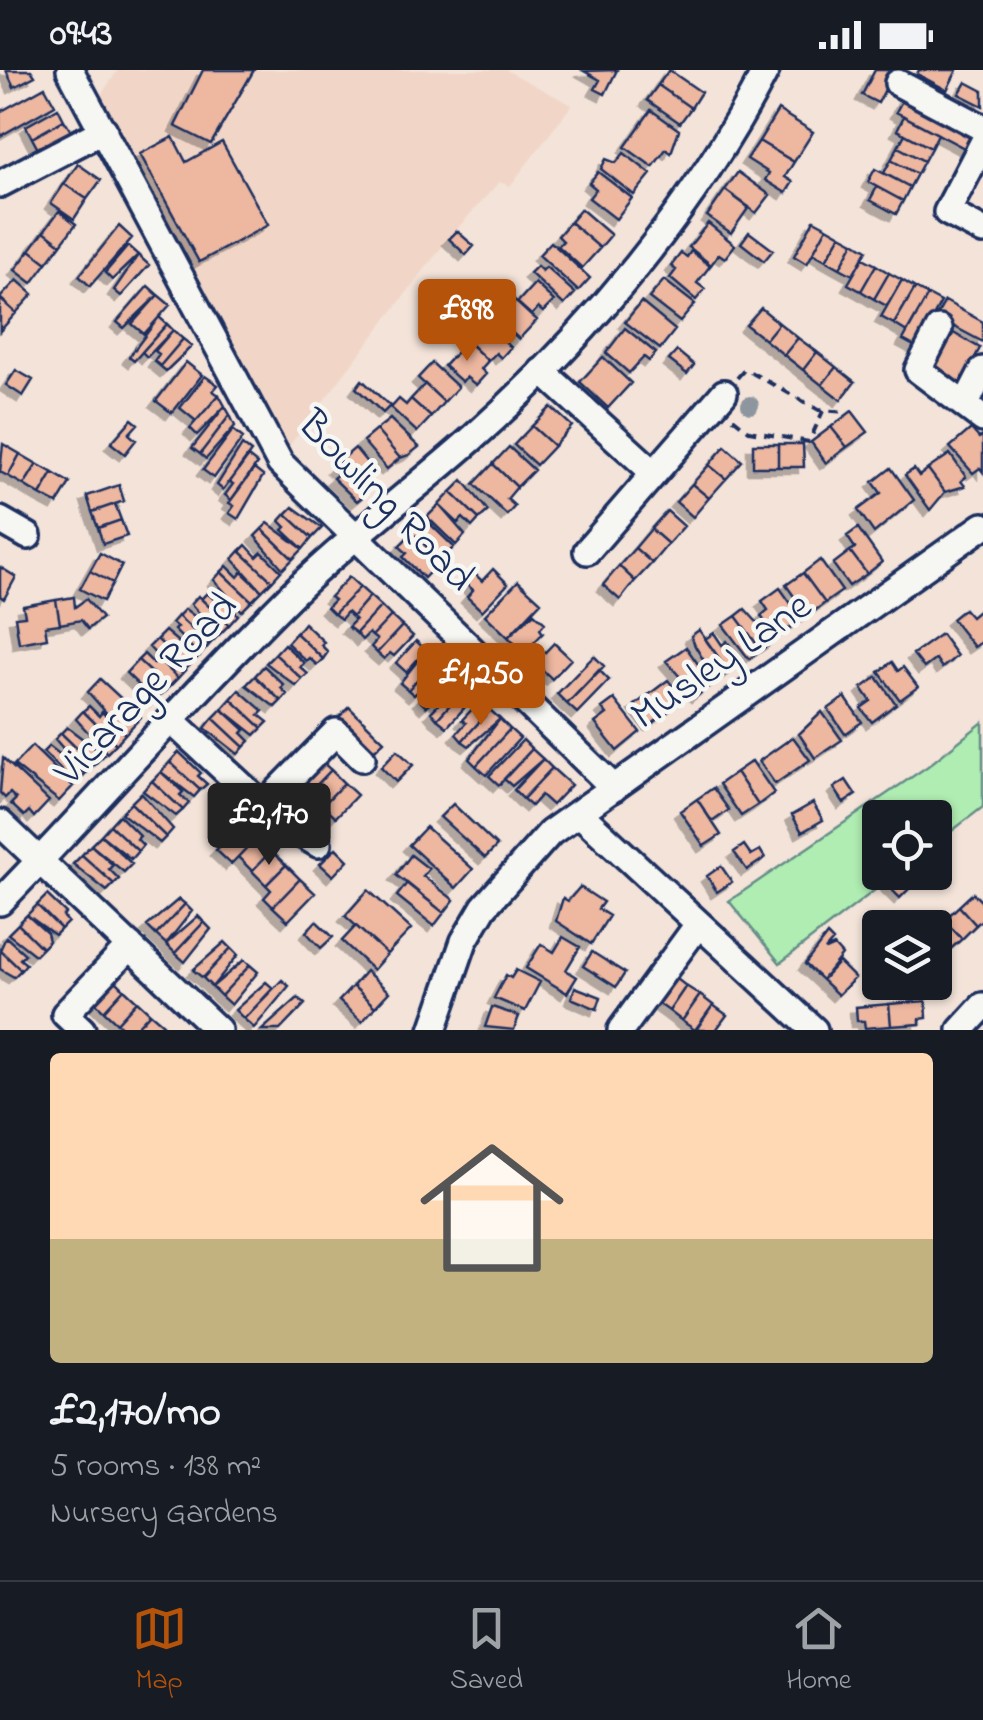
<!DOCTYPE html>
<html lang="en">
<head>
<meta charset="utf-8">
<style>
  body { margin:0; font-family:"Indie Flower",sans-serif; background:#20242c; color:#f1f3f6; height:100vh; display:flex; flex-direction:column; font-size:38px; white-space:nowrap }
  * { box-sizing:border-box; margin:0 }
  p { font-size:32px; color:#9ea1a6 }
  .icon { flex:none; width:55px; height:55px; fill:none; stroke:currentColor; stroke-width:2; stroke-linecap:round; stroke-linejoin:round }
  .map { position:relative; height:960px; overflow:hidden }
  .sheet { display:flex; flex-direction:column; background:#171b24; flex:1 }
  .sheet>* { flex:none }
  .fabs { position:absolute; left:862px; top:730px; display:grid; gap:20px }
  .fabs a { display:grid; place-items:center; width:90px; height:90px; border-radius:10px; background:#171b24; box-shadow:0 2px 8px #0004; font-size:50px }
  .price { position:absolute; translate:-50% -85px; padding:0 22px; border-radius:10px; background:#b45309; color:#fff; font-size:32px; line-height:65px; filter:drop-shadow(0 2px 5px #0008) }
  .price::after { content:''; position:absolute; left:50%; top:60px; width:30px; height:22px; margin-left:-15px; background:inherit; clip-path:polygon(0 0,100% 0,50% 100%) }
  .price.on { background:#222; color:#fff }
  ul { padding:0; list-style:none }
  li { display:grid; align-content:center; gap:20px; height:530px; padding:0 50px }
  li span { display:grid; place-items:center; height:310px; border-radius:10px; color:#555 }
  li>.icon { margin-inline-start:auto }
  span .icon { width:180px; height:180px; fill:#fffc; stroke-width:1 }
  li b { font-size:42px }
  .status { display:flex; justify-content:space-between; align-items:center; height:70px; padding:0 50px; background:#171b24; direction:ltr }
  .status svg { height:28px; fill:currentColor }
  .menu { display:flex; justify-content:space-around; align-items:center; height:140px; border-top:2px solid #363941; background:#171b24; font-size:28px; color:#9ea1a6 }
  .menu a { display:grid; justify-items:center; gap:5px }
  .menu .on { color:#b45309 }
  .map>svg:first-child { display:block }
</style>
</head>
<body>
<div class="status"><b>09:43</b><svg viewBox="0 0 49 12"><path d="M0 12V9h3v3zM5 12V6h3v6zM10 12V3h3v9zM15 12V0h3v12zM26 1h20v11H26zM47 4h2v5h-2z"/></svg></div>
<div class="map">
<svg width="983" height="960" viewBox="0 0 983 960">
  <defs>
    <filter id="shadow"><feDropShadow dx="-6" dy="6" stdDeviation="0" flood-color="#0004"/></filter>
  </defs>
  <rect width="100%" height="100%" fill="#f3e3d9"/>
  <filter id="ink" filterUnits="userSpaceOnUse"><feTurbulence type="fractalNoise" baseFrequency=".01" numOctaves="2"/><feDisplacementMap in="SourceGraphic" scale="20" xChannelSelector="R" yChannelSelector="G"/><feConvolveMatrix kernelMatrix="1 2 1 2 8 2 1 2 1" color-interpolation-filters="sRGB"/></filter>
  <g filter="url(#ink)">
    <path fill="#f1d6c8" d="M118 0H506L572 35 510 116 499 112 448 169 289 376 101 25Z"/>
    <path fill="#b0edb2" stroke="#668e88" stroke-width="2.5" d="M983 652V737L935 774V748H880V802L897 803 780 893 729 831 928 696Z"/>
    <path fill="#edb7a0" stroke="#1b2f5e" stroke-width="2.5" filter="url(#shadow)" d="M6 0H31L35 6 14 17Z
      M203 0H254L211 74 175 56Z
      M617 0 605 24 595 19 600 10 584 1Z
      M669 0 701 22 691 38 658 15Z
      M875 0H895L878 33 862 25Z
      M919 0H957L947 20 917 4Z
      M966 12 983 21V36L959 24Z
      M658 15 691 38 680 53 647 30Z
      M45 17 55 35 0 66V42Z
      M904 27 978 66 970 81 896 42Z
      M58 38 64 50 32 68 26 56Z
      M651 40 679 60 671 83 666 79 653 97 625 77Z
      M778 40 813 62 794 92 759 71Z
      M904 46 938 64 931 78 897 60Z
      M64 50 71 61 38 79 32 68Z
      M905 64 931 78 924 91 898 77Z
      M173 67 186 92 222 72 268 155 199 192 140 84Z
      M759 71 794 92 785 107 793 112 786 123 765 110 769 103 747 89Z
      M898 77 924 91 917 104 891 90Z
      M624 83 651 104 634 125 601 99 606 89 616 93Z
      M891 90 917 104 910 117 884 103Z
      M78 94 101 110 87 129 64 114Z
      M875 99 910 117 903 131 868 112Z
      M598 102 632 128 616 149 589 128 596 119 589 113Z
      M738 102 770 125 756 143 725 120Z
      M64 114 87 129 74 149 51 133Z
      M877 117 903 131 896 144 870 130Z
      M725 120 749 137 731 163 707 146Z
      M581 139 611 165 600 178 570 152Z
      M59 141 76 154 61 174 44 161Z
      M814 150 827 157 807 194 794 186Z
      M570 152 600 178 582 198 558 176 563 171 558 166Z
      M708 153 735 175 725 188 719 184 711 195 689 177Z
      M119 156 132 168 90 216 79 206Z
      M827 157 841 165 826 190 813 183Z
      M44 161 61 174 47 193 30 180Z
      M457 161 474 176 466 185 449 169Z
      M749 162 773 180 764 191 741 173Z
      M841 165 854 172 840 198 826 190Z
      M551 172 590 208 578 221 539 185Z
      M854 172 867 180 853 205 840 198Z
      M128 176 138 185 112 210 105 203Z
      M30 180 47 193 32 213 15 200Z
      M691 181 710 196 697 213 705 219 696 230 670 208 676 200 671 196 681 183 687 187Z
      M138 185 149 195 121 226 114 220Z
      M863 188 876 195 861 221 848 214Z
      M876 195 889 203 874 229 861 221Z
      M537 196 542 201 546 197 575 223 564 235 530 203Z
      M889 203 902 210 887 236 874 229Z
      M17 210 33 224 16 243 0 228Z
      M664 210 695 234 680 252 649 228Z
      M902 210 915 218 894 254 881 247Z
      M535 213 554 231 543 242 538 238 531 246 517 233Z
      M148 216 158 225 124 258 117 252Z
      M915 218 928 225 907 262 894 254Z
      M478 219 494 234 483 246 467 231Z
      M158 225 170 235 144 264 132 254Z
      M928 225 941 232 916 277 903 270Z
      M510 226 537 250 519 269 492 245Z
      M0 229 16 243 0 261Z
      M945 231 983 252V272L936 247Z
      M641 232 675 260 660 279 625 252Z
      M761 238 779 253 765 270 746 255Z
      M159 247 167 254 134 291 129 287Z
      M484 252 511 277 501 288 496 283 488 291 467 271Z
      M779 253 798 268 784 285 765 270Z
      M167 254 173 260 147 287 142 282Z
      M625 258 656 283 649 291 644 287 629 303 606 283Z
      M173 260 183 269 160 296 154 291 159 284 155 281Z
      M948 260 980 278 959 317 927 299Z
      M798 268 817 282 803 300 784 285Z
      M183 269 192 276 166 301 160 296Z
      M467 271 488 291 481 299 486 304 476 315 466 307 462 312 444 296Z
      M677 281 694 295 687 304 669 290Z
      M817 282 836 297 822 315 803 300Z
      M603 287 631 313 608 338 580 312Z
      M186 292 202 305 172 343 156 331Z
      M432 293 458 317 444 332 418 308Z
      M836 297 855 312 841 330 822 315Z
      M16 300 33 310 23 326 6 315Z
      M205 306 218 315 213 321 219 325 196 351 180 338Z
      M362 310 390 336 383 343 356 318Z
      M425 314 444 332 431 347 411 329Z
      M219 325 225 336 197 365 190 358Z
      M399 329 406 335 411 329 431 347 417 362 391 338Z
      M225 336 230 345 200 384 192 378Z
      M551 337 572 356 554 376 532 356Z
      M852 341 868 362 847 377 831 357Z
      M230 345 235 356 206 389 200 384Z
      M132 349 138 354 129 364 136 370 125 384 111 373Z
      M390 349 419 377 409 385 400 388 376 360Z
      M532 356 554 376 536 395 514 375Z
      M831 357 847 377 826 393 811 372Z
      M971 359 979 368 983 366V402L980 398 973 403 950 377Z
      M233 360 243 368 214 408 203 400Z
      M376 360 400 388 387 399 363 371Z
      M3 374 20 384 8 406 0 402Z
      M753 374H778V397H753Z
      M778 374H803L804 397H778Z
      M242 375 251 382 223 420 217 415Z
      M725 376 742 391 726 409 709 395Z
      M509 377 534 400 517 417 493 394Z
      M355 378 373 400 360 412 368 422 357 431 333 408 339 403 333 397Z
      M20 384 37 394 24 415 8 406Z
      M950 384 966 407 961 411 965 416 945 422 928 399Z
      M248 387 257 394 231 430 225 425 233 414 230 412Z
      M37 394 53 403 40 425 24 415Z
      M493 394 517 417 507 429 515 436 507 445 474 414Z
      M709 395 726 409 709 428 692 414Z
      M891 398 914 430 874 463 858 440 881 423 873 412Z
      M254 399 263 406 238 449 229 443 234 436 229 433Z
      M914 399 919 406 928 399 945 422 930 440 905 405Z
      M53 403 70 413 57 434 40 425Z
      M463 410 488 441 479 449 451 422Z
      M692 414 709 428 693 447 676 432Z
      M119 415 124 431 92 442 87 426Z
      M451 422 479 449 472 457 463 448 458 453 439 435Z
      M115 434 121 450 98 458 92 442Z
      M439 435 465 465 456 475 427 447Z
      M293 437 322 458 312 468 286 444Z
      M667 441 684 456 668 474 651 459Z
      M286 444 312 468 303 479 283 460 286 457 280 451Z
      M425 449 454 477 441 490 412 463Z
      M121 450 127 466 103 474 98 458Z
      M268 453 303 479 293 489 262 459Z
      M858 458 882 492 867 504 850 481 855 478 847 466Z
      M262 459 293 489 283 499 255 466Z
      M651 459 668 474 652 493 635 478Z
      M412 463 441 490 424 508 403 487 407 483 399 476Z
      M246 475 257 487 262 482 281 501 272 511 240 481Z
      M635 478 652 493 635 511 619 496Z
      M240 481 272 511 262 521 233 489Z
      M850 481 867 504 849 516 833 494Z
      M100 483 122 495 113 513 90 501Z
      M820 490 842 521 825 533 803 503Z
      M227 496 238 507 242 502 262 521 252 531 221 502Z
      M619 496 635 511 620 530 603 515Z
      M0 497 16 507 4 529 0 526Z
      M493 499 508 514 482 541 467 527 473 520 465 513 474 503 482 511Z
      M90 501 113 513 103 531 80 519Z
      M221 502 252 531 242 541 214 510Z
      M803 503 825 533 808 546 786 515Z
      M349 507 360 517 334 544 327 537 334 530 330 527Z
      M518 511 541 532 508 567 485 545Z
      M360 517 370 526 352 547 347 542 341 549 334 544Z
      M780 518 802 549 776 568 761 546 768 540 762 531Z
      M207 523 215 530 219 526 238 545 229 555 201 529Z
      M198 526 229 555 219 565 191 534Z
      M370 526 381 536 356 563 348 557 355 550 352 547Z
      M74 527 75 537 86 529 102 548 88 559 81 550 60 554 56 530Z
      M56 530 60 554 45 556 47 568 19 573 15 547 25 546 23 536Z
      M381 536 391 546 372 566 369 563 362 570 356 563Z
      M983 537V571L974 577 952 549 964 539 971 547Z
      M185 539 219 565 209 575 178 546Z
      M745 539 774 571 761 580 736 546Z
      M534 543 545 553 540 559 543 563 524 583 508 567Z
      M178 546 209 575 200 586 174 560 177 557 172 553Z
      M391 546 402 556 377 583 371 577 377 570 372 566Z
      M736 546 761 580 749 589 723 555Z
      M304 553 324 572 321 575 328 582 323 589 296 563Z
      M402 556 413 566 394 586 390 583 384 589 377 583Z
      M699 560 729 602 716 611 695 576 691 566Z
      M165 561 197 588 187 598 157 569Z
      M296 563 323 589 317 595 309 588 306 591 287 573Z
      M714 563 722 575 727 571 742 593 729 602 705 569Z
      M941 564 957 586 942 598 936 589 924 598 913 584Z
      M157 569 187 598 178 608 149 577Z
      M416 571 426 580 406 602 396 593Z
      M554 573 571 589 552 609 535 593Z
      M284 574 304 593 300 597 308 604 302 609 275 584Z
      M686 577 712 614 697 626 666 591Z
      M426 580 436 588 408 620 400 613Z
      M144 584 154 594 158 589 178 608 168 618 138 590Z
      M275 584 302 609 296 616 266 593Z
      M594 586 604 596 567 634 557 624Z
      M436 588 445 597 414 625 408 620Z
      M138 590 168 618 155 631 126 603Z
      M892 592 898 601 903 597 918 617 900 630 879 602Z
      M264 596 284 615 281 618 287 624 281 631 255 606Z
      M446 599 456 608 426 637 419 630Z
      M599 600 609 610 577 643 567 634Z
      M255 606 281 631 275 637 246 615Z
      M877 607 896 634 872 652 861 638 871 631 862 618Z
      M456 608 466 617 437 649 431 642 439 634 436 631Z
      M100 609 141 647 125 664 88 622Z
      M668 610 673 616 678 612 688 625 651 655 635 635Z
      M466 617 475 626 447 657 437 649Z
      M239 620 263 641 259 645 268 652 262 658 231 629Z
      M845 627 862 652 845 664 828 639Z
      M231 629 262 658 255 665 222 639Z
      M614 629 640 662 617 681 595 653 607 644 602 638Z
      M480 631 490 640 462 671 456 664 466 653 462 650Z
      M89 636 99 646 102 642 125 664 116 674 83 641Z
      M349 637 384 671 372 683 337 649Z
      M222 639 245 660 242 663 250 671 244 677 213 648Z
      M490 640 500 649 469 676 462 671Z
      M83 641 116 674 107 683 76 649Z
      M822 642 842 670 815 688 799 664Z
      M213 648 244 677 238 684 205 658Z
      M500 649 510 659 476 696 469 689Z
      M67 657 104 685 94 695 61 663Z
      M510 659 520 668 486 705 476 696Z
      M61 663 94 695 85 704 55 669Z
      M793 667 810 690 775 714 759 691Z
      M523 670 532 679 499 715 489 706Z
      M32 676 73 716 59 731 14 695Z
      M49 676 85 704 76 714 43 682Z
      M532 679 543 689 512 716 504 709Z
      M397 680 413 695 396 712 381 697Z
      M179 682 201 703 198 706 207 714 200 720 170 692Z
      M3 688 49 731 34 747 29 741 24 746 11 734 16 729 10 723 5 728 0 723Z
      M318 688 331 700 310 722 297 710Z
      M543 689 552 698 523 729 514 720Z
      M752 691 774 723 758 735 736 702Z
      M170 692 200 720 194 727 161 702Z
      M552 698 571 715 552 735 541 725 531 736 523 729Z
      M331 700 344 713 323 735 310 722Z
      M161 702 183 722 180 725 189 733 183 740 152 711Z
      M736 702 758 735 741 746 719 714Z
      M846 710 856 725 844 733 834 718Z
      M152 711 183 740 176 746 143 721Z
      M344 713 357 725 336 747 323 735Z
      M713 718 729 740 712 752 697 729Z
      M141 723 173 759 166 767 131 733Z
      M697 729 721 765 704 776 680 741Z
      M131 733 166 767 160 773 121 743Z
      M813 733 823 750 802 762 792 745Z
      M453 734 497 776 485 788 440 747Z
      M119 745 140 766 137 769 143 775 138 781 110 755Z
      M243 753 257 767 231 794 216 780Z
      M110 755 138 781 131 789 101 765Z
      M426 757 473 799 456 818 409 775Z
      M101 765 132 794 124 802 91 775Z
      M257 767 271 781 252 801 238 787Z
      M91 775 113 795 109 799 119 809 114 814 82 785Z
      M744 775 751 785 760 780 765 788 747 800 734 782Z
      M336 778 348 790 333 806 320 794Z
      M271 781 286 795 266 815 252 801Z
      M82 785 114 814 107 821 73 794Z
      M411 785 429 799 423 806 454 830 444 843 396 805Z
      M286 795 300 809 273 837 264 828 271 820 266 815Z
      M721 796 732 812 717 822 707 806Z
      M898 805 910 818 900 828 887 815Z
      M300 809 315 823 288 851 273 837Z
      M407 813 444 843 434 856 397 826Z
      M580 817 603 832 598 839 609 846 591 874 556 851 563 828 568 831Z
      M368 820 411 859 387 884 345 846Z
      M973 823 983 833V849L976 855 959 836Z
      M47 825 66 843 63 846 68 852 61 859 37 835Z
      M179 829 185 834 156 865 147 856Z
      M185 834 192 841 166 874 156 865Z
      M37 835 61 859 55 865 27 845Z
      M959 836 976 855 962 869 944 850Z
      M27 845 47 863 49 871 42 878 18 854Z
      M198 846 204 852 175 883 166 874Z
      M934 848 940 854 944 850 962 869 947 882 935 869V858H924Z
      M316 851 333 867 321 878 306 862Z
      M204 852 211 859 185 892 175 883Z
      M18 854 42 878 35 885 8 864Z
      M356 856 387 884 373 900 342 871Z
      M827 865 833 871 825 880 834 876 842 885 822 910 805 894Z
      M6 867 25 884 20 889 26 894 21 900 0 880Z
      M563 867 580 877 566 900 577 907 567 923 526 898 541 874 554 882Z
      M225 872 231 878 203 908 193 900Z
      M231 878 238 885 212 917 203 908Z
      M0 880 21 900 14 907 0 899Z
      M592 882 625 903 616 917 583 896Z
      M244 890 250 895 221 926 212 917Z
      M839 892 855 908 838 925 822 910Z
      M250 895 258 902 231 935 221 926Z
      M516 900 540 912 525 941 494 928 506 905 511 908Z
      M366 901 389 922 375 937 353 916Z
      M673 906 686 916 669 941 655 931Z
      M112 907 124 919 104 941 92 929Z
      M282 910 289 916 254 958 244 949Z
      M266 912 273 918 244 949 235 940Z
      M353 916 375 937 362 952 339 931Z
      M686 916 700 925 682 951 669 941Z
      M575 917 601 927 597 939 571 928Z
      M124 919 137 931 117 953 104 941Z
      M700 925 713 935 695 960 682 951Z
      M298 928 305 934 280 960H262Z
      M137 931 150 943 134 960H125L117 953Z
      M926 931 927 948 920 949V954L891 956 889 934Z
      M889 934 891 956 865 958 864 951H857L856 937Z
      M713 935 727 945 716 960H696Z
      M492 937 519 946 514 960 485 957Z
      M150 943 163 954 157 960H134Z"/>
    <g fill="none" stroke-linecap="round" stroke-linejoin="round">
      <defs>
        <path id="minor" d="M70 0 280 393 614 718
          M898 13 983 58
          M983 73 947 142 983 161
          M0 114 104 60
          M939 259 918 300 983 349
          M542 301 654 403
          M965 335 983 300
          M0 450 28 466
          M587 481 724 323
          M172 651 282 753 318 774
          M263 736 336 662 362 688
          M579 743 814 960
          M0 753 218 960
          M0 832C100 729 194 620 297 519 354 464 417 418 475 366 590 263 695 137 766 0
          M82 960 65 944 130 876
          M433 960 464 871 484 837 550 763 983 456
          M621 960 697 856
          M961 960 983 936"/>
      </defs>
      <use href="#minor" stroke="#1b2f5e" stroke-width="32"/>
      <path stroke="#1b2f5e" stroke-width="4" stroke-dasharray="10 8" stroke-linecap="butt" d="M737 308 745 299 819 340 847 342
        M733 348 749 361 809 372 823 341"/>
      <use href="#minor" stroke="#f6f6f2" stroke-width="25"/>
    </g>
    <circle fill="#8d959f" cx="750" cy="335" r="9"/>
  </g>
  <g text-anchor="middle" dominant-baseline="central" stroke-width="9" stroke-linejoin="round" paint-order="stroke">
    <g font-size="42" fill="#1b2f5e" stroke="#f6f6f2">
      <text transform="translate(385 432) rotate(46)">Bowling Road</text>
      <text transform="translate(722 592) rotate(-35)">Musley Lane</text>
      <text transform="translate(147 620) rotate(-47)">Vicarage Road</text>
    </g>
  </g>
</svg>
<div class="fabs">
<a><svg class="icon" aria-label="locate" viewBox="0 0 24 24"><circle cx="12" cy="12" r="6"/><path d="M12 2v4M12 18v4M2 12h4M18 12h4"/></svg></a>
<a><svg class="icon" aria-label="layers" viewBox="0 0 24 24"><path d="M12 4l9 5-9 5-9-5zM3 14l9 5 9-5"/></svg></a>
</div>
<b class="price" style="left:467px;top:294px">£898</b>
<b class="price" style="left:481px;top:658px">£1,250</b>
<b class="price on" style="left:269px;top:798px">£2,170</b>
</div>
<section class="sheet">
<ul>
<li><span style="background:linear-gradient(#ffd9b3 60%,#c2b280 0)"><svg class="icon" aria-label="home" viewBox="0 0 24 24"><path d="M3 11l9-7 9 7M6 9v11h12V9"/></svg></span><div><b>£2,170/mo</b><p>5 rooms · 138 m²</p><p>Nursery Gardens</p></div></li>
</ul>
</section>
<nav class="menu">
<a class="on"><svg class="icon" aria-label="map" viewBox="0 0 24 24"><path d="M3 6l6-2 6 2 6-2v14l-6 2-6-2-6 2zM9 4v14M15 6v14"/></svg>Map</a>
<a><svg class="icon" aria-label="saved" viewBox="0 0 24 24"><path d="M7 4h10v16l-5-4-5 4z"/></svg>Saved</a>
<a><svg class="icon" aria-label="home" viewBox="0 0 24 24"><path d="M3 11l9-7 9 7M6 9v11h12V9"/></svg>Home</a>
</nav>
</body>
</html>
